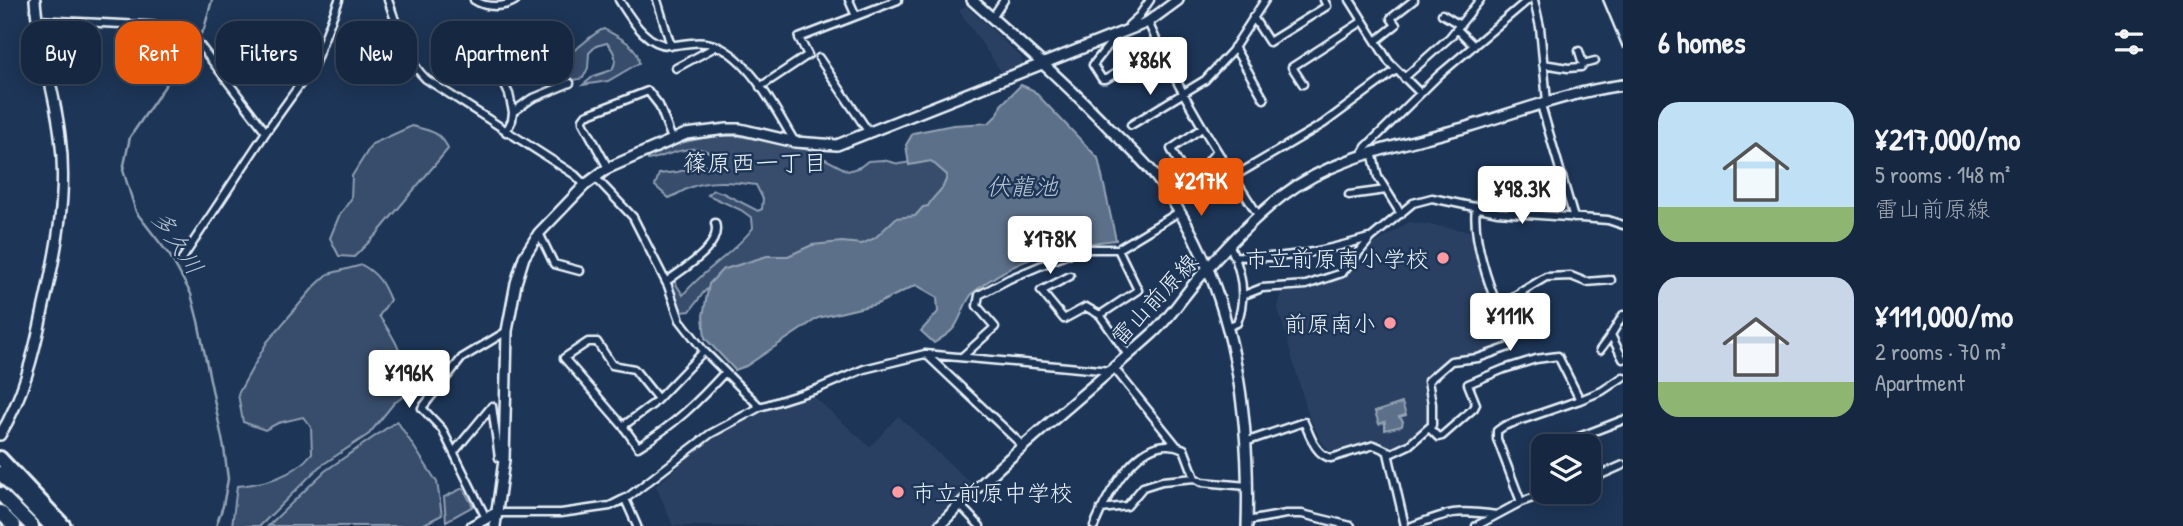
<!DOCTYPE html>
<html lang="en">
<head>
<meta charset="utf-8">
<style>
  body { margin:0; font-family:"Patrick Hand","Klee One",sans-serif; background:#1f3048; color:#f1f3f6; height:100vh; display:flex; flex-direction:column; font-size:26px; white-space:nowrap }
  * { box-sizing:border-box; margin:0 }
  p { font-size:23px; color:#9ea6b1 }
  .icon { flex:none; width:38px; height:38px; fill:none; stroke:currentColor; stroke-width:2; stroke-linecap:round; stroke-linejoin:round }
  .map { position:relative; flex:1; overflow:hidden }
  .drawer { display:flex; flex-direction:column; background:#162841; width:560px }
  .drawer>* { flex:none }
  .guide { position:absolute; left:21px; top:21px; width:665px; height:63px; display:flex; gap:14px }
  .fabs { position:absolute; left:1531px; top:434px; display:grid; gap:14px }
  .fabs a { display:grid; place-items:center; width:70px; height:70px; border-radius:14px; background:#162841; box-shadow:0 4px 18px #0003,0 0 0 2px #35445a; font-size:35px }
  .price { position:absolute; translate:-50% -60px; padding:0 16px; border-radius:7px; background:#fff; color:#222; font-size:23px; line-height:46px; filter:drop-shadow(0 2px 4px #0008) }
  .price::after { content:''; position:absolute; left:50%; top:42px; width:21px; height:16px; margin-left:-10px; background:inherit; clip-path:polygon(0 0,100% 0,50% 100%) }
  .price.selected { background:#ea580c; color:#fff }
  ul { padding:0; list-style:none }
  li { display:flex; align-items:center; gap:21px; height:175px; padding:0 35px }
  li span { display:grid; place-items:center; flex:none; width:196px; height:140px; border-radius:21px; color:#555 }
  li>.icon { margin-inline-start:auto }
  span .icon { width:84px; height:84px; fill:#fffc; stroke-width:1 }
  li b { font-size:30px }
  h2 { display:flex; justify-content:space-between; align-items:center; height:84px; padding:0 35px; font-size:30px }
  .chip { padding:0 24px; border-radius:21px; background:#162841; box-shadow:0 4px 18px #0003,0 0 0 2px #35445a; font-size:24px; line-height:63px }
  .chip.selected { background:#ea580c; color:#fff }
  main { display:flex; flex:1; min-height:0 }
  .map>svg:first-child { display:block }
</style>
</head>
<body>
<main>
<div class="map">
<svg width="1623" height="526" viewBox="0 0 1623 526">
  <rect width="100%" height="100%" fill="#1d3557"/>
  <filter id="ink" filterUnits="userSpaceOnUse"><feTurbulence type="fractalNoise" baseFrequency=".0143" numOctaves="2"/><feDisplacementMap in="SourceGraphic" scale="14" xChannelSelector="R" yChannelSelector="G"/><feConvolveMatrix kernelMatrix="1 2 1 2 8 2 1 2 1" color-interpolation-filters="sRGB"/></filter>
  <g filter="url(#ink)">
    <path fill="#2a4162" d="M966 6 1021 57 1023 65 1002 73 959 10Z
      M1409 222 1470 231 1490 308 1507 339 1505 343 1477 353 1449 357 1423 378 1428 419 1425 425 1406 440 1390 447 1375 438 1331 452 1322 442 1308 414 1278 308 1282 290H1307L1344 277 1373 245Z
      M812 395 870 447 898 416 972 484 931 526H673L656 486 715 435 759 414Z"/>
    <path fill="#374d6c" stroke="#909fb2" stroke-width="2" d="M604 29C618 37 639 45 639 63L608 81 583 85 594 76 612 70C618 59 615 52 607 43L596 46 589 53 588 68 583 78 575 80 570 77C571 68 567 62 569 53 583 47 591 33 604 29Z
      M412 126C428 130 442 132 448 149L377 234 354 257 339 256 330 238 339 216 351 199 352 176 372 144Z
      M713 136H740L806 149 848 171 860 167 868 161 883 160 899 164 930 159 949 174V185L927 211 865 248 721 277 704 292 690 311 682 312 671 284 674 281 683 295C703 270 733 254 753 228L752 218 741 210 708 195 713 190 723 193 758 211 762 209 763 199 756 185C735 182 708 179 689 188 682 191 676 195 669 198L655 186 659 174 677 172 711 164 712 154C693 141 669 156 648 160L646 156 670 145Z
      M362 265C378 274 383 283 390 300L379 316C402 348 403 356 406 395L394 403 369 434 319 467 260 526H232L237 486C266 483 293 477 312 453L311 427 303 417 278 423 265 430 243 422 238 394 267 342 314 287 328 274Z
      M397 421 437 482 442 515 420 526H268L325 471Z
      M463 488 473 506 446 521 444 497Z"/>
    <path fill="#5d7089" stroke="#95a4b5" stroke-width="2" d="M1021 85 1033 90 1098 158 1116 240C1065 245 1014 258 974 292 963 302 962 320 952 330 947 335 940 339 934 343L921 331 938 312 937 297 916 285 877 304 818 318 746 366 735 370 705 338 703 316 709 284 722 270 767 256H788L812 245 842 242 862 244 875 238 896 218 915 216 923 207 928 206C934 194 945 190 947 175L931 161 909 165 906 145 913 133 953 125 989 123 998 114 1001 105Z
      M1402 403 1406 415 1399 417 1403 421 1402 426 1385 430V422L1379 424 1375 412Z"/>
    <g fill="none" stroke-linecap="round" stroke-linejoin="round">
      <path stroke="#95a4b5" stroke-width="2.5" d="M212 0 204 29 130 137 123 170 136 212 170 256 191 294 198 321 224 448 228 479 223 506 216 526"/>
      <defs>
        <path id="street" d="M388 0C398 27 405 59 426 79L575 175 585 185
          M474 0C486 8 504 8 516 0
          M619 0C631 19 648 49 675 45 690 43 702 40 717 46 751 60 776 111 795 142
          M657 0 671 46
          M849 0 856 16
          M1350 0 1389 62 1420 93
          M1534 0 1540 27 1547 102
          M1442 14 1460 25
          M1253 17 1269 42 1327 6 1324 0
          M992 18 1004 0
          M37 20 186 27 266 132
          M1148 22C1178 91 1218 154 1259 216
          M1130 29 1129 25 1139 16 1150 0
          M1457 29 1474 46
          M1111 36 1112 41 1093 65 1102 79H1106L1159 48
          M1376 41 1396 25 1391 18 1414 0
          M1234 47 1264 99
          M819 58 870 134
          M1543 64 1568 68 1581 67 1583 64 1579 51
          M1583 64 1595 61
          M676 68 717 46
          M500 76 509 94 513 112
          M1404 78 1450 37 1480 0
          M1303 84 1292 67 1363 21
          M760 87 808 55 799 38 898 0
          M1541 105 1574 218
          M1131 125 1205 80 1232 51 1265 0
          M1202 128 1171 149 1188 180 1197 175 1216 152
          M506 132 512 120 513 112 531 99 570 83
          M1372 152 1378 177 1401 214
          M1362 154 1366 147 1439 75 1528 0
          M608 168 583 122V119L586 115 648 91 659 105 672 139
          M595 177 633 217 668 286 680 320 704 351 760 407
          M1233 177 1323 124 1396 70
          M1349 195 1386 190
          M539 233 554 264 580 271
          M1235 256C1282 261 1324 251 1369 238
          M182 259 266 132 314 65 339 0
          M1070 276 1041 291 1064 319 1086 307 1100 315 1128 355
          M666 282C682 269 723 247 715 223
          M1521 291 1538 326
          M1244 295 1262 288 1306 285 1342 273 1371 238 1413 203 1432 198 1498 212 1608 220 1623 225
          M1496 307 1546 277 1571 276 1586 282 1611 280
          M1100 315 1138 290 1118 249
          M1229 326 1237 323C1247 297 1242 271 1230 246
          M1611 335 1623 315
          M1600 350 1611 335 1623 359
          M927 355 1024 447
          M962 357 995 327 977 306 979 295 1009 279 1068 254 1090 249H1118L1179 212
          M1114 368 1176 445
          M658 399 634 369 612 365 597 342H588L564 358 623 426 638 447C674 425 697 403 725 372
          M623 426 653 404 704 351
          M1429 428 1438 437 1442 436 1474 408 1476 404 1468 384 1504 369 1536 359 1558 356 1580 400
          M1571 440 1623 420
          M1245 442 1304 422C1310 435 1315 455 1331 458L1374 445 1392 453 1409 445 1432 425V404L1428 381 1451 361 1478 358 1509 347 1512 340C1496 306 1471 244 1476 206
          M454 452 492 406 499 458 504 460
          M1388 453 1405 526
          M1589 480 1623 465
          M625 499 637 526
          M1521 502 1497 439V431L1504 426 1580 400 1602 391 1623 377
          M960 505 980 526
          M1101 509 1127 506 1143 487 1162 481 1195 478
          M496 513H561L610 506 628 497 710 434 760 407 817 389 864 369 925 354 1111 371
          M486 518 442 429 422 408 462 358 507 331
          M1247 521 1286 514H1302L1351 526
          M1094 526C1107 495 1141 428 1184 449L1195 478 1202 482 1247 486
          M1412 526C1449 512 1456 509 1496 515
          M1476 526 1521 502 1550 492"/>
        <path id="secondary" d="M972 0C1020 43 1068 85 1112 131 1126 145 1141 158 1153 173 1231 273 1251 403 1247 526
          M0 435C23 398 34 353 43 310 56 253 68 195 60 136 55 90 38 46 35 0
          M472 526 496 513
          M495 526 504 460 507 331 516 283 524 257 539 233 585 185 608 168 686 134 727 129H740L795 142 837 145 1148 22 1178 0
          M939 526C1005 457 1081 398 1152 334 1170 318 1183 296 1199 278 1224 249 1252 219 1282 196 1337 154 1406 145 1470 126 1520 111 1570 92 1623 85"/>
        <path id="highway" d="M0 458 64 526
          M0 473 51 526
          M0 494 32 526
          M0 512 14 526"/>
      </defs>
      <use href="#street" stroke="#e8f1f8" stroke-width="11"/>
      <use href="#secondary" stroke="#e8f1f8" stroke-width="14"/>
      <use href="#highway" stroke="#e8f1f8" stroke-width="18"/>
      <use href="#street" stroke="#1d3557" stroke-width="6"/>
      <use href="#secondary" stroke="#1d3557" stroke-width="9"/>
      <use href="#highway" stroke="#1d3557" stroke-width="12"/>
      <path stroke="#e8f1f8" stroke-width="2.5" d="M1603 0 1623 48"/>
    </g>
  </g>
  <g fill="#ff9aa2" stroke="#1d3557" stroke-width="2.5">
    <circle cx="1443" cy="258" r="7"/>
    <circle cx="1390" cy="323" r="7"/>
    <circle cx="898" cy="492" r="7"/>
  </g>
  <g text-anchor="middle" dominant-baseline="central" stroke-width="5" stroke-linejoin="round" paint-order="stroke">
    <g font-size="23" fill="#e8f1f8" stroke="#1d3557" text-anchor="end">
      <text x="1429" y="258">市立前原南小学校</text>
      <text x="1376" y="323">前原南小</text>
      <text x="912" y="492" text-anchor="start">市立前原中学校</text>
    </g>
    <g font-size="23" fill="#e8f1f8" stroke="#1d3557">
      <text transform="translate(1154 299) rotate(-47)">雷山前原線</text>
    </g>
    <g font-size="24" fill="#e8f1f8" stroke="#1d3557">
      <text x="755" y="162">篠原西一丁目</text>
    </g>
    <g font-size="24" font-style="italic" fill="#b7c4d1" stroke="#1d3557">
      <text x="1022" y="186">伏龍池</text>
      <text transform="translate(178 242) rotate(56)">多久川</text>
    </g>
  </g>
</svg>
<div class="fabs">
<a><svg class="icon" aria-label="layers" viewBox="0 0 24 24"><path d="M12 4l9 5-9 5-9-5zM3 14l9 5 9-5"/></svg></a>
</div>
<b class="price" style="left:1150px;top:97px">¥86K</b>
<b class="price selected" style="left:1201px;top:218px">¥217K</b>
<b class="price" style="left:1522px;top:226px">¥98.3K</b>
<b class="price" style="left:1050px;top:276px">¥178K</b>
<b class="price" style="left:1510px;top:353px">¥111K</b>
<b class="price" style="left:409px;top:410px">¥196K</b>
<div class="guide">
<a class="chip">Buy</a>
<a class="chip selected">Rent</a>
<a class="chip">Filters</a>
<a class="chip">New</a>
<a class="chip">Apartment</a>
</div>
</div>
<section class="drawer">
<h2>6 homes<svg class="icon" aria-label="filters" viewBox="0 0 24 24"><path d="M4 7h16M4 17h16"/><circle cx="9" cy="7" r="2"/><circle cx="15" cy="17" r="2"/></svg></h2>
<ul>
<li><span style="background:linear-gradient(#bfe0f5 75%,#8fb573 0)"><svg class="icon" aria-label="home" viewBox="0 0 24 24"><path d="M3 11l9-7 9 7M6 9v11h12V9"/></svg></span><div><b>¥217,000/mo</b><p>5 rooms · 148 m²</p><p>雷山前原線</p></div></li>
<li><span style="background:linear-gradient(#c9d6e8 75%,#8fb573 0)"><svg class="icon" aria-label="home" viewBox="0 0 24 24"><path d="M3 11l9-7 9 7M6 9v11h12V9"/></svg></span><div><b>¥111,000/mo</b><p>2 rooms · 70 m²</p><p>Apartment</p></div></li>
</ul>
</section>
</main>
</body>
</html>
